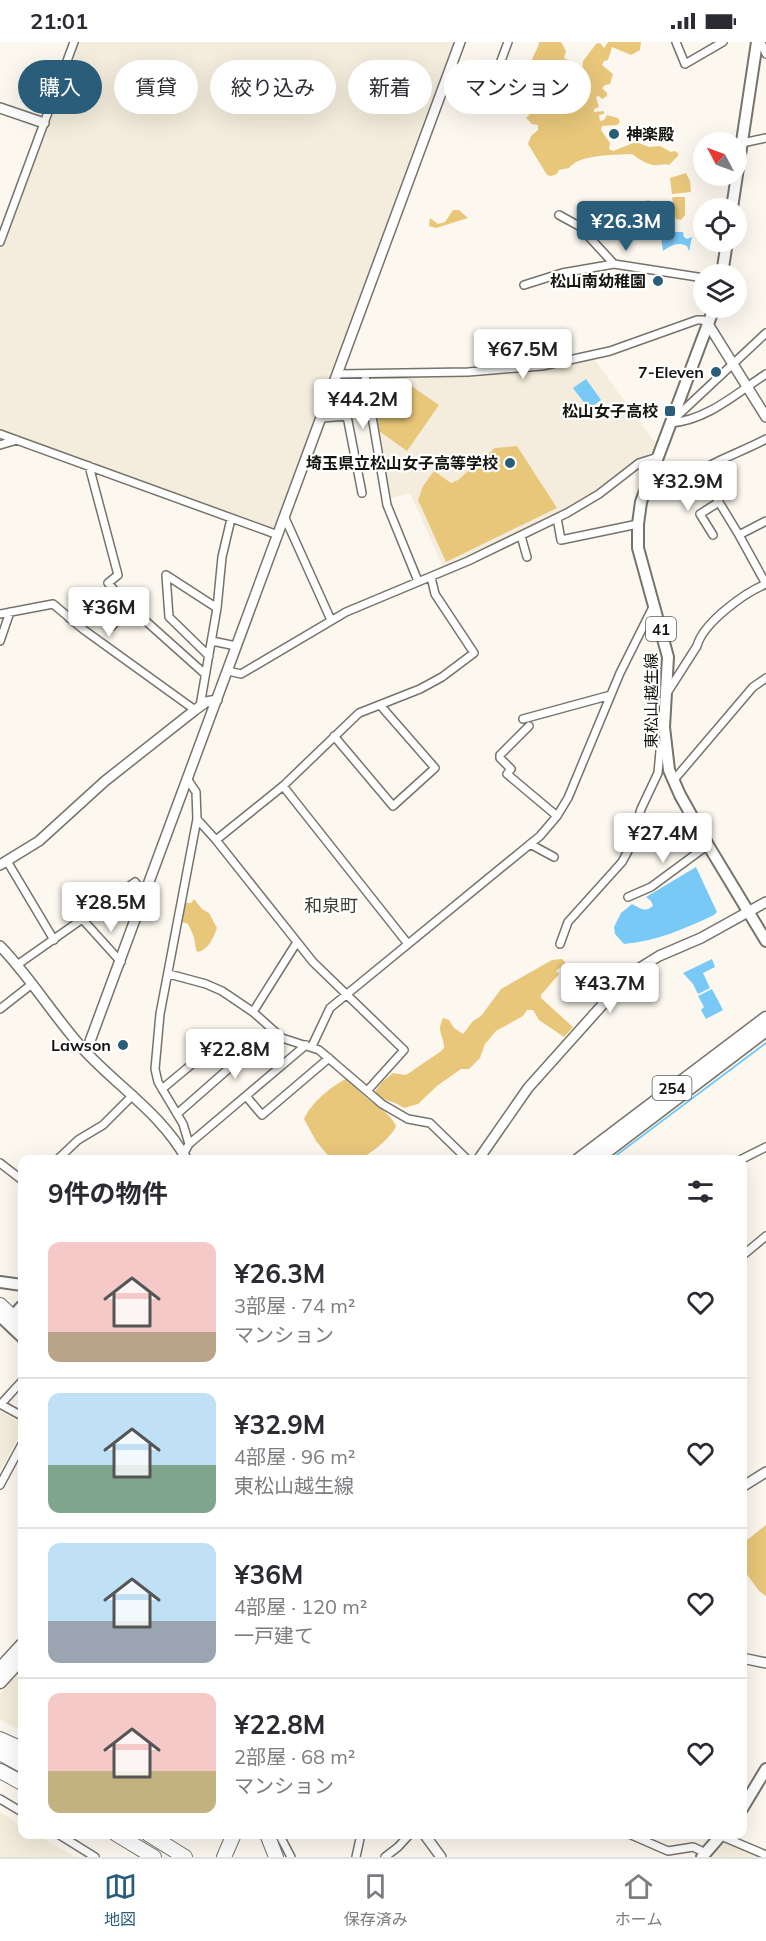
<!DOCTYPE html>
<html lang="ja">
<head>
<meta charset="utf-8">
<style>
  body { margin:0; font-family:Mulish,"Noto Sans JP",sans-serif; background:#f7f7f7; color:#2b2b33; height:100vh; display:flex; flex-direction:column; font-size:22px; white-space:nowrap }
  * { box-sizing:border-box; margin:0 }
  p { font-size:20px; color:#7c7c81 }
  .icon { flex:none; width:33px; height:33px; fill:none; stroke:currentColor; stroke-width:2; stroke-linecap:round; stroke-linejoin:round }
  .map { position:relative; flex:1; overflow:hidden }
  .sheet { position:absolute; left:18px; top:1113px; width:729px; height:684px; display:flex; flex-direction:column; background:#fff; border-radius:12px; box-shadow:0 6px 24px #0002 }
  .sheet>* { flex:none }
  .guide { position:absolute; left:18px; top:18px; width:730px; height:54px; display:flex; gap:12px }
  .needle { width:39px; rotate:311deg }
  .tools { position:absolute; left:693px; top:90px; display:grid; gap:12px }
  .tools a { display:grid; place-items:center; width:54px; height:54px; border-radius:50%; background:#fff; box-shadow:0 6px 24px #0002; font-size:30px }
  .price { position:absolute; translate:-50% -51px; padding:0 14px; border-radius:6px; background:#fff; color:#222; font-size:20px; line-height:39px; filter:drop-shadow(0 2px 3px #0008) }
  .price::after { content:''; position:absolute; left:50%; top:36px; width:18px; height:14px; margin-left:-9px; background:inherit; clip-path:polygon(0 0,100% 0,50% 100%) }
  .price.on { background:#295d79; color:#fff }
  ul { padding:0; list-style:none }
  li { display:flex; align-items:center; gap:18px; height:150px; padding:0 30px }
  li+li { border-top:2px solid #e1e1e2 }
  li span { display:grid; place-items:center; flex:none; width:168px; height:120px; border-radius:12px; color:#555 }
  li>.icon { margin-inline-start:auto }
  span .icon { width:72px; height:72px; fill:#fffc; stroke-width:1 }
  li b { font-size:26px }
  h2 { display:flex; justify-content:space-between; align-items:center; height:72px; padding:0 30px; font-size:26px }
  .pill { padding:0 21px; border-radius:27px; background:#fff; box-shadow:0 6px 24px #0002; font-size:21px; line-height:54px }
  .pill.on { background:#295d79; color:#fff }
  .status { display:flex; justify-content:space-between; align-items:center; height:42px; padding:0 30px; background:#fff; direction:ltr }
  .status svg { height:16px; fill:currentColor }
  .tab-bar { display:flex; justify-content:space-around; align-items:center; height:84px; border-top:2px solid #e1e1e2; background:#fff; font-size:16px; color:#7c7c81 }
  .tab-bar a { display:grid; justify-items:center; gap:3px }
  .tab-bar .on { color:#295d79 }
  .map>svg:first-child { display:block }
</style>
</head>
<body>
<div class="status"><b>21:01</b><svg viewBox="0 0 49 12"><path d="M0 12V9h3v3zM5 12V6h3v6zM10 12V3h3v9zM15 12V0h3v12zM26 1h20v11H26zM47 4h2v5h-2z"/></svg></div>
<div class="map">
<svg width="766" height="1815" viewBox="0 0 766 1815">
  <rect width="100%" height="100%" fill="#fcf8ef"/>
  <path fill="#f4eddd" d="M77 0H455L276 484 271 487 0 390V207Z
    M594 317 657 403 655 407 621 434 570 468 444 527 410 451 388 457 369 336 509 332 542 329Z
    M0 1369 22 1382V1388L0 1429Z
    M22 1626V1689L0 1678V1652Z
    M0 1770 22 1784V1792L37 1793 75 1815H0Z
    M726 1799 763 1815H712Z"/>
  <path fill="#e8c77b" d="M539 0H561L566 9 564 16 570 19 569 27 578 29 582 28 583 19 596 2 600 1 604 6 608 0H641L640 8 631 13 612 5 608 18 604 19 602 23 613 32 610 42 605 43 602 46 607 51V54L602 57 599 54 596 55 599 65 594 67V70L604 69V72L599 73 600 79 604 78 607 73 618 76 620 80 617 83 602 84 601 88 610 101 609 107 613 109 636 100 649 105 660 104 671 110 675 109 678 111V114L669 123C663 121 659 124 654 123 646 122 639 117 632 112 616 113 579 112 569 126L559 128 557 132 551 134 547 133 528 102 531 94 538 88V83L532 82 526 76 536 66 534 62C530 60 524 58 522 54 514 43 537 13 539 0Z
    M686 131 690 139 691 150 672 152 670 136Z
    M673 155H685V173L681 178 676 177 672 156Z
    M649 158 652 162 645 173 643 189 634 190 630 163Z
    M654 164 669 181 667 185 646 188 648 173Z
    M453 168H459L468 176 436 186 429 184 430 176 438 182 445 180Z
    M404 339 439 363 407 409 379 389 377 378Z
    M517 404 557 466 446 520 418 458 423 444 434 429 451 441 458 438 495 406Z
    M194 857 202 867 209 871 217 886C214 895 208 908 198 910L196 908 194 895 188 882 182 880 181 875 186 861H191Z
    M562 917 566 921 556 929 559 932 541 953V956L573 985 564 995 539 978 533 968H527L523 974 496 989 485 1002 480 1016 469 1027H461L437 1044 418 1062 404 1066C395 1059 383 1059 374 1051L382 1040 393 1031 406 1033 440 1010 444 1006C444 993 436 991 443 976L449 978 454 986 463 992 473 979 481 974 501 947 552 918Z
    M346 1037C355 1044 363 1054 372 1060 381 1067 391 1073 396 1084 392 1095 368 1115 356 1118 348 1119 339 1118 331 1117L316 1099 304 1077C311 1061 330 1045 346 1037Z
    M766 1483V1554L759 1549 743 1527 742 1502Z"/>
  <path fill="#79c9f7" d="M674 190H683L684 195 687 197 692 195 689 209 687 204C677 199 670 204 663 209L661 195Z
    M586 337 601 358 589 367 573 346Z
    M696 825 717 870 714 873C684 887 657 899 624 902L615 892 614 885 621 871 632 862C640 866 645 871 653 864L651 859 646 855Z
    M712 917 715 925 703 931 710 946 698 952 693 942 683 931Z
    M712 947 723 968 706 977 701 968 704 965 698 954Z"/>
  <g fill="none" stroke-linecap="round" stroke-linejoin="round">
    <path stroke="#79c9f7" stroke-width="2" d="M610 1118 766 1001"/>
    <defs>
      <path id="minor" d="M676 0 685 22 723 0
        M761 0 766 12
        M489 51 508 0
        M742 101 766 96
        M559 173 579 184 614 222 704 236
        M0 200 74 0
        M524 243 562 231 614 222
        M338 332 468 330 542 324 610 309 697 278H703L708 282
        M365 333 387 463 418 539
        M322 376 347 374 362 451
        M674 377 766 291
        M670 381C706 379 737 351 766 332
        M0 392 278 493
        M0 403 17 398
        M89 424 118 533 108 541 129 564 205 632
        M285 476 331 578
        M557 476 561 498 638 482
        M713 493 700 472 719 460
        M739 493 766 479
        M521 494 527 515
        M766 542 739 493 700 429C721 416 744 409 766 397
        M0 572 53 562 84 588 195 668
        M69 576 88 567 112 584 129 564
        M0 599 10 570
        M212 599 236 604
        M209 614 169 575 166 533 217 566
        M228 629 241 632 346 570 468 519 567 471 599 452 639 421 658 415
        M667 651 697 604C703 581 744 551 766 542
        M200 664 217 566 222 515 231 477
        M523 677 611 653
        M529 684 500 713V716L511 727 507 732 557 774
        M334 694 393 764 435 726 380 663
        M673 739 753 645 766 636
        M283 744 408 902
        M197 777 216 798 313 920 404 1008 367 1049
        M216 798 283 744 359 671 420 647 442 635 474 611 435 552 431 535
        M530 802 554 815
        M7 819 54 898
        M628 855 651 845 708 803
        M83 878 121 920
        M560 902 568 880 622 820 628 809 641 767 658 731 660 709 664 700
        M17 923 135 840 146 853
        M169 932 206 942 222 949 253 970 282 996 319 1008 382 1062 408 1077 430 1081 468 1118
        M0 967 32 942
        M253 970 297 900
        M312 1004 330 966 540 794 557 774 568 756 620 631 654 563
        M162 1047 227 993 243 1014 177 1072
        M246 1054 262 1073 329 1016
        M189 1102 306 1003
        M184 1111 189 1102 183 1082 158 1040 155 1027 160 972 197 777 196 750 188 738
        M57 1118 78 1098 103 1083 133 1053
        M740 1118 766 1105
        M0 1121 22 1138
        M742 1214 766 1194
        M0 1362 22 1374
        M1 1362 22 1339
        M0 1443 22 1402
        M0 1757 22 1770
        M58 1792 95 1815
        M279 1792 291 1815
        M629 1792 668 1809 693 1805 706 1811
        M721 1794 766 1813
        M356 1815 361 1792
        M385 1815 398 1805 410 1792"/>
      <path id="tertiary" d="M0 66 44 81
        M708 282 766 375
        M0 823 39 799 105 739 195 668 206 660 217 658
        M0 904C31 936 54 975 84 1008 118 1045 162 1072 187 1118
        M86 1010 460 0
        M478 1118 528 1046 630 932 659 914 701 896 766 860
        M742 1445 766 1430
        M742 1616 766 1621
        M424 1792 441 1815"/>
      <path id="primary" d="M732 166 757 0
        M722 232 727 200
        M714 266 641 460 638 482V506L668 615 664 685 669 728 680 753 708 803 766 899
        M0 1240 22 1243
        M0 1274 22 1295
        M12 1275 22 1264
        M742 1767 766 1727
        M702 1815 722 1792"/>
      <path id="trunk" d="M578 1118 766 976
        M595 1118 766 988
        M0 1627 22 1603
        M0 1640 22 1616"/>
      <path id="motorway" d="M0 1263 22 1284
        M0 1697 22 1707
        M0 1711 22 1723
        M0 1729 22 1741
        M116 1792 154 1815
        M148 1792 185 1815
        M267 1792 276 1815
        M224 1815 234 1792"/>
    </defs>
    <use href="#minor" stroke="#76736b" stroke-width="10"/>
    <use href="#tertiary" stroke="#76736b" stroke-width="12"/>
    <use href="#primary" stroke="#76736b" stroke-width="14"/>
    <use href="#trunk" stroke="#76736b" stroke-width="15"/>
    <use href="#motorway" stroke="#76736b" stroke-width="16"/>
    <use href="#minor" stroke="#fff" stroke-width="7"/>
    <use href="#tertiary" stroke="#fff" stroke-width="9"/>
    <use href="#primary" stroke="#fff" stroke-width="10"/>
    <use href="#trunk" stroke="#fff" stroke-width="12"/>
    <use href="#motorway" stroke="#fff" stroke-width="14"/>
  </g>
  <g fill="#295d79" stroke="#fff" stroke-width="2">
    <circle cx="614" cy="92" r="6"/>
    <circle cx="658" cy="239" r="6"/>
    <circle cx="716" cy="330" r="6"/>
    <rect x="664" y="363" width="12" height="12" rx="3"/>
    <circle cx="510" cy="421" r="6"/>
    <circle cx="123" cy="1003" r="6"/>
  </g>
  <g text-anchor="middle" dominant-baseline="central" stroke-width="4.5" stroke-linejoin="round" paint-order="stroke">
    <g fill="#fff" stroke="#5c5b59" stroke-width="1.5">
      <rect x="646" y="575" width="30" height="24" rx="4.5"/>
      <rect x="652.5" y="1034" width="39" height="24" rx="4.5"/>
    </g>
    <g font-size="15" font-weight="bold" fill="#161512">
      <text x="661" y="587">41</text>
      <text x="672" y="1046">254</text>
    </g>
    <g font-size="16" font-weight="bold" fill="#161512" stroke="#fff" text-anchor="end">
      <text x="626" y="92" text-anchor="start">神楽殿</text>
      <text x="646" y="239">松山南幼稚園</text>
      <text x="704" y="330">7-Eleven</text>
      <text x="658" y="369">松山女子高校</text>
      <text x="498" y="421">埼玉県立松山女子高等学校</text>
      <text x="111" y="1003">Lawson</text>
    </g>
    <g font-size="16" fill="#161512" stroke="#fff">
      <text transform="translate(651 659) rotate(-90)">東松山越生線</text>
    </g>
    <g font-size="18" fill="#3d3a33" stroke="#fff">
      <text x="331" y="863">和泉町</text>
    </g>
  </g>
</svg>
<div class="tools">
<a><svg class="needle" viewBox="-14 -14 28 28"><path d="M0-13l5 13h-10z" fill="#e53935"/><path d="M0 13l5-13h-10z" fill="#7c7c81"/></svg></a>
<a><svg class="icon" aria-label="locate" viewBox="0 0 24 24"><circle cx="12" cy="12" r="6"/><path d="M12 2v4M12 18v4M2 12h4M18 12h4"/></svg></a>
<a><svg class="icon" aria-label="layers" viewBox="0 0 24 24"><path d="M12 4l9 5-9 5-9-5zM3 14l9 5 9-5"/></svg></a>
</div>
<b class="price on" style="left:626px;top:210px">¥26.3M</b>
<b class="price" style="left:523px;top:338px">¥67.5M</b>
<b class="price" style="left:363px;top:388px">¥44.2M</b>
<b class="price" style="left:688px;top:470px">¥32.9M</b>
<b class="price" style="left:109px;top:596px">¥36M</b>
<b class="price" style="left:663px;top:822px">¥27.4M</b>
<b class="price" style="left:111px;top:891px">¥28.5M</b>
<b class="price" style="left:610px;top:972px">¥43.7M</b>
<b class="price" style="left:235px;top:1038px">¥22.8M</b>
<div class="guide">
<a class="pill on">購入</a>
<a class="pill">賃貸</a>
<a class="pill">絞り込み</a>
<a class="pill">新着</a>
<a class="pill">マンション</a>
</div>
<section class="sheet">
<h2>9件の物件<svg class="icon" aria-label="filters" viewBox="0 0 24 24"><path d="M4 7h16M4 17h16"/><circle cx="9" cy="7" r="2"/><circle cx="15" cy="17" r="2"/></svg></h2>
<ul>
<li><span style="background:linear-gradient(#f6c9c9 75%,#b9a48a 0)"><svg class="icon" aria-label="home" viewBox="0 0 24 24"><path d="M3 11l9-7 9 7M6 9v11h12V9"/></svg></span><div><b>¥26.3M</b><p>3部屋 · 74 m²</p><p>マンション</p></div><svg class="icon" aria-label="heart" viewBox="0 0 24 24"><path d="M12 20l-8-8c-3-5 5-10 8-4 3-6 11-1 8 4z"/></svg></li>
<li><span style="background:linear-gradient(#bfe0f5 60%,#7fa58c 0)"><svg class="icon" aria-label="home" viewBox="0 0 24 24"><path d="M3 11l9-7 9 7M6 9v11h12V9"/></svg></span><div><b>¥32.9M</b><p>4部屋 · 96 m²</p><p>東松山越生線</p></div><svg class="icon" aria-label="heart" viewBox="0 0 24 24"><path d="M12 20l-8-8c-3-5 5-10 8-4 3-6 11-1 8 4z"/></svg></li>
<li><span style="background:linear-gradient(#bfe0f5 65%,#9aa5b1 0)"><svg class="icon" aria-label="home" viewBox="0 0 24 24"><path d="M3 11l9-7 9 7M6 9v11h12V9"/></svg></span><div><b>¥36M</b><p>4部屋 · 120 m²</p><p>一戸建て</p></div><svg class="icon" aria-label="heart" viewBox="0 0 24 24"><path d="M12 20l-8-8c-3-5 5-10 8-4 3-6 11-1 8 4z"/></svg></li>
<li><span style="background:linear-gradient(#f6c9c9 65%,#c2b280 0)"><svg class="icon" aria-label="home" viewBox="0 0 24 24"><path d="M3 11l9-7 9 7M6 9v11h12V9"/></svg></span><div><b>¥22.8M</b><p>2部屋 · 68 m²</p><p>マンション</p></div><svg class="icon" aria-label="heart" viewBox="0 0 24 24"><path d="M12 20l-8-8c-3-5 5-10 8-4 3-6 11-1 8 4z"/></svg></li>
</ul>
</section>
</div>
<nav class="tab-bar">
<a class="on"><svg class="icon" aria-label="map" viewBox="0 0 24 24"><path d="M3 6l6-2 6 2 6-2v14l-6 2-6-2-6 2zM9 4v14M15 6v14"/></svg>地図</a>
<a><svg class="icon" aria-label="saved" viewBox="0 0 24 24"><path d="M7 4h10v16l-5-4-5 4z"/></svg>保存済み</a>
<a><svg class="icon" aria-label="home" viewBox="0 0 24 24"><path d="M3 11l9-7 9 7M6 9v11h12V9"/></svg>ホーム</a>
</nav>
</body>
</html>
